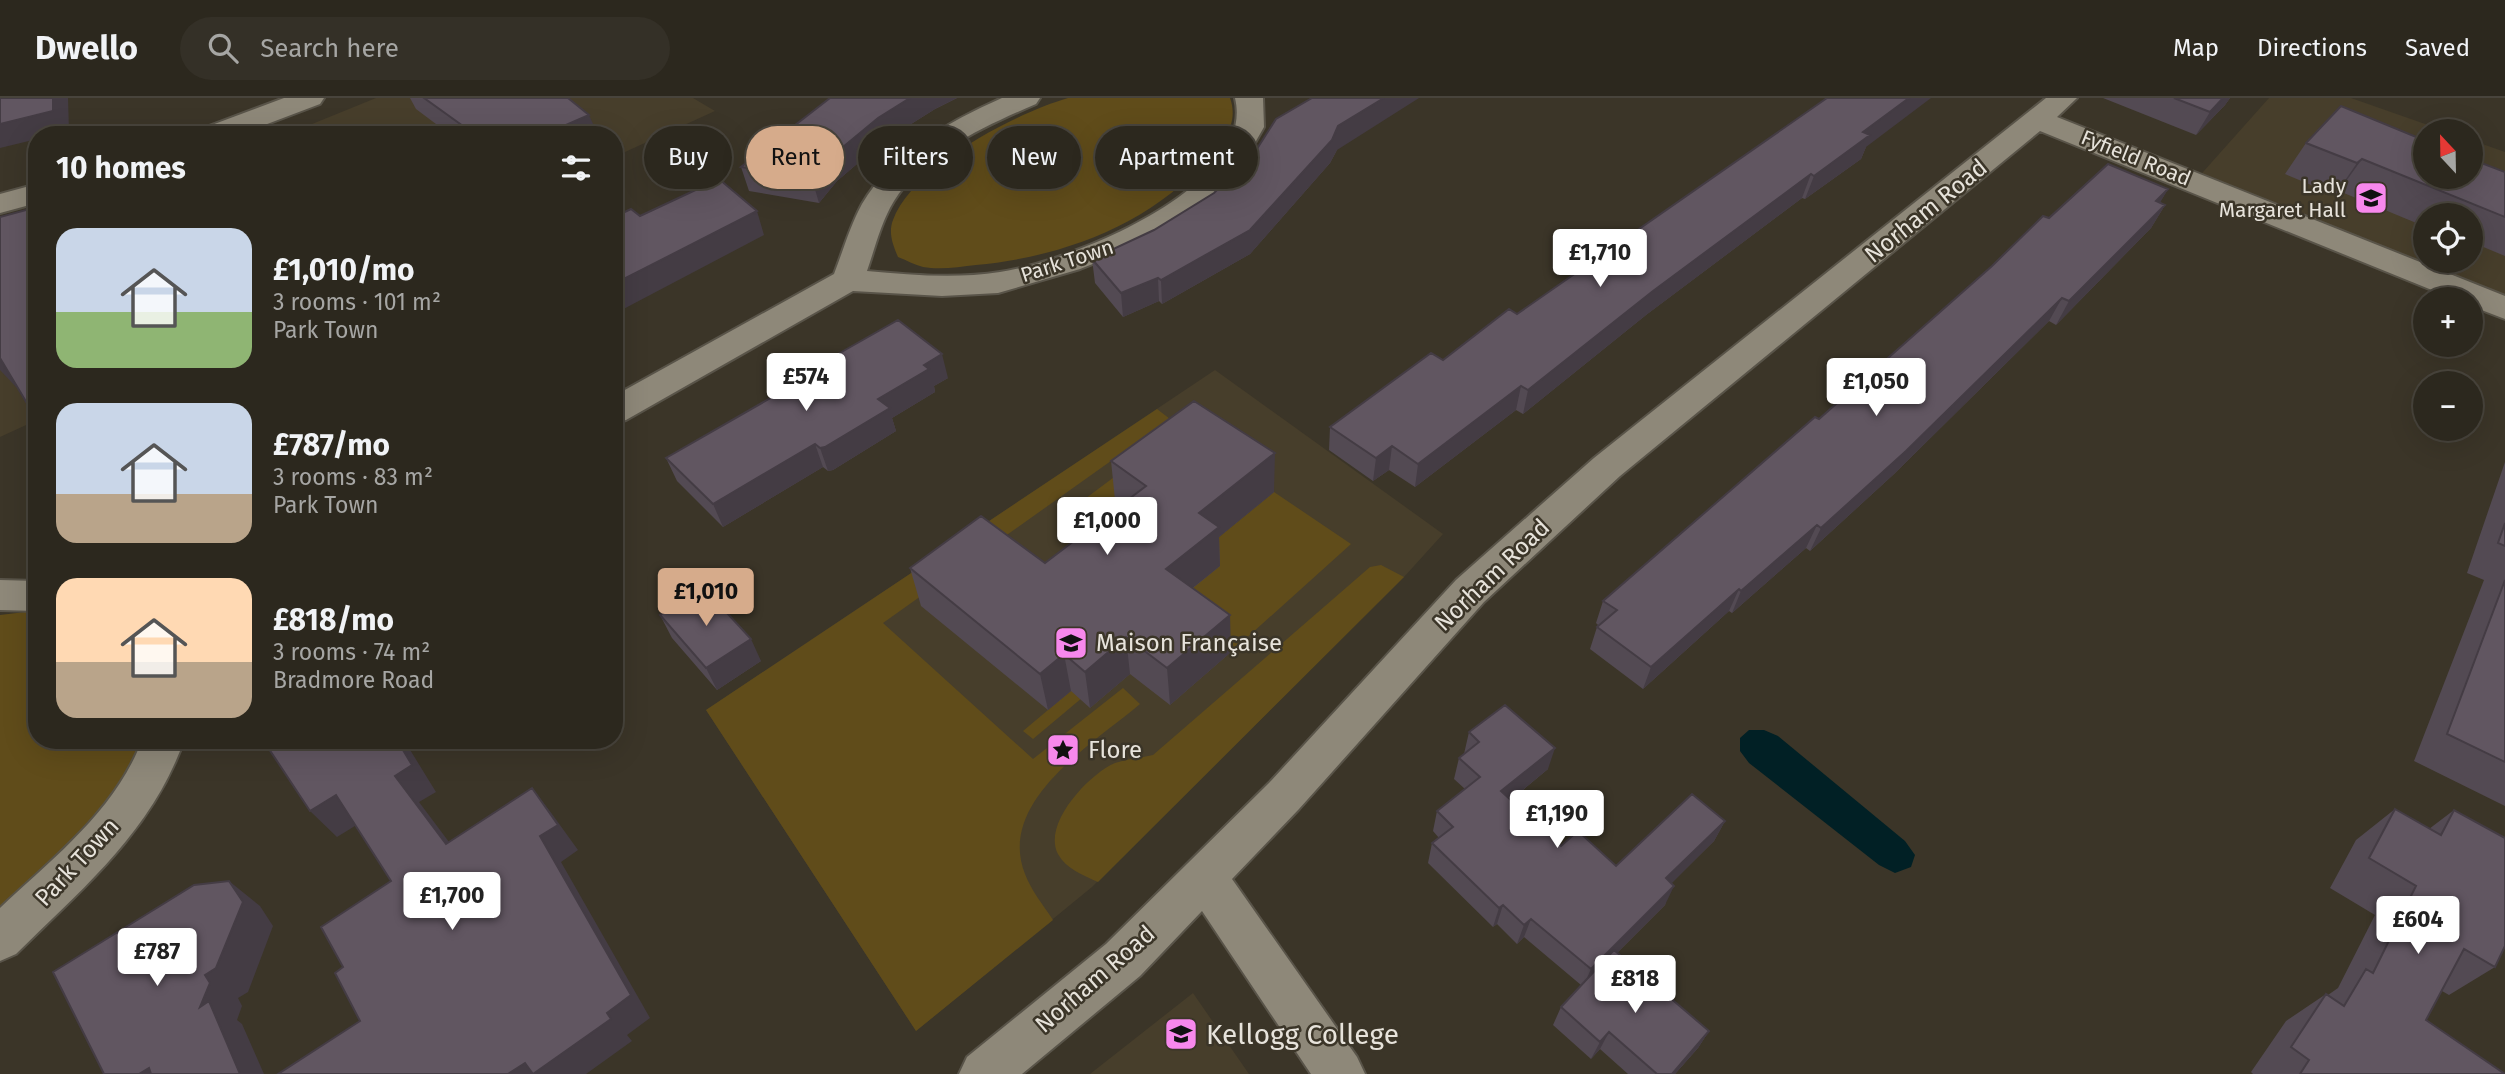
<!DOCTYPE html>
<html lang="en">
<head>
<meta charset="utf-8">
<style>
  body { margin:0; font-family:"Fira Sans",sans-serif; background:#343027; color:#f1f3f6; height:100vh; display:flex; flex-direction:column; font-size:26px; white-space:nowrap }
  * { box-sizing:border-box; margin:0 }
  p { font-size:23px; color:#a6a6a4 }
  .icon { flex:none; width:38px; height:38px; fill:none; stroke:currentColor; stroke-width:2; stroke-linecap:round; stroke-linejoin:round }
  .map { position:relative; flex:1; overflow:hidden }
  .side { position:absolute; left:28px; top:28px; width:595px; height:623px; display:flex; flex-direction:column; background:#2c281e; border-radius:28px; box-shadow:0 7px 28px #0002,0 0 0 2px #48443c }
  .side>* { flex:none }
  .hud { position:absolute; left:644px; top:28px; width:665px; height:63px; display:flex; gap:14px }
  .needle { width:46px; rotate:338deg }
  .buttons { position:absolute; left:2413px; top:21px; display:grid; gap:14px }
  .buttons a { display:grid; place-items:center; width:70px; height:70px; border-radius:50%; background:#2c281e; box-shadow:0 7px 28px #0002,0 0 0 2px #48443c; font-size:35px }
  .price { position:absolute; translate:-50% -60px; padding:0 16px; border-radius:7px; background:#fff; color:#222; font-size:23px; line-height:46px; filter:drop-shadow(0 2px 4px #0008) }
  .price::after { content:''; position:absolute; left:50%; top:42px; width:21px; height:16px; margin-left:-10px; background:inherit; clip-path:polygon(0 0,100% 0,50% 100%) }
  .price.on { background:#d6ab8b; color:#111 }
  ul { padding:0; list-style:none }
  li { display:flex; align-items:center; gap:21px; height:175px; padding:0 28px }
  li span { display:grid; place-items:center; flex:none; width:196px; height:140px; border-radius:21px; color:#555 }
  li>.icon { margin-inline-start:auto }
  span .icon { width:84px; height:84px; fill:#fffc; stroke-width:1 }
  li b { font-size:30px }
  h2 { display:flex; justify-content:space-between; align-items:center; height:84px; padding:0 28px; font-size:30px }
  .chip { padding:0 24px; border-radius:32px; background:#2c281e; box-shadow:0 7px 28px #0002,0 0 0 2px #48443c; font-size:24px; line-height:63px }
  .chip.on { background:#d6ab8b; color:#111 }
  header { display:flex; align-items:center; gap:42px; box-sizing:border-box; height:98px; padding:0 35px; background:#2c281e; border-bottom:2px solid #48443c }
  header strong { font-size:33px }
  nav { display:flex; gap:38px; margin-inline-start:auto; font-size:24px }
  .search { width:490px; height:63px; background:#343027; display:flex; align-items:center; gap:18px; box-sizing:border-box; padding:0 24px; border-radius:38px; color:#a6a6a4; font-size:26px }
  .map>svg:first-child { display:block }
</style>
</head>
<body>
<header>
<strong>Dwello</strong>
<div class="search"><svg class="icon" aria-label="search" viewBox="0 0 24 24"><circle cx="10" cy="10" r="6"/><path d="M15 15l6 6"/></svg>Search here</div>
<nav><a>Map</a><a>Directions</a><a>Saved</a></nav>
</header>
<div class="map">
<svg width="2505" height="976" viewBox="0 0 2505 976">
  <rect width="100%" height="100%" fill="#3b3528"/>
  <path fill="#473e2b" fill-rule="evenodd" d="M376 0H693L715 13 614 59V37H285Z
    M2269 0H2351L2445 33H2426V79H2471V42L2505 54V210L2195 83ZM2426 117H2471V163H2426Z
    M0 131 37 322 0 339Z
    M1215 272 1443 436 1404 479 1092 789 916 933 706 612Z
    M1193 895 1249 976H1090Z"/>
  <path fill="#604c1a" d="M1068 0H1230C1239 25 1224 42 1208 60 1150 127 1062 159 976 167 959 169 940 172 923 169 915 167 906 162 898 159 893 147 888 135 893 122 912 69 1016 15 1068 0Z
    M1157 311 1170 321 883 525 1033 661 1123 590 1140 606C1094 645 996 703 1025 776 1031 792 1043 807 1053 822L916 933 706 612Z
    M1169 338 1116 402 1150 427 1025 481 1080 438 1058 421Z
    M1274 394 1351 446 1231 554 1169 509 1201 454Z
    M1381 467 1404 479 1098 784C1083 777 1066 771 1058 756 1042 726 1089 676 1115 665 1127 661 1140 660 1153 657L1370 469Z
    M25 514 37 516V642H145L137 672 83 746 0 820V517Z
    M1091 576 1101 584 1033 641 1023 633Z"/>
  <path fill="#012025" d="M1749 632H1764L1778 638 1905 743 1915 757 1911 769 1895 775 1879 767 1749 665 1740 653V640Z"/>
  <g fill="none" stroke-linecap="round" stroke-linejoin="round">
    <defs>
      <path id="street" d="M284 0H324L320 6 238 37H197L201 31Z
        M1002 0H1040L1036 6C987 27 924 55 894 103 881 124 875 150 867 173 911 177 956 181 1000 174 1068 164 1257 90 1235 0H1263L1264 29 1240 71 1196 115 1153 142 1080 171 998 195 942 198 853 193 626 322 614 325V298L834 176C843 153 850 128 862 106 892 55 950 23 1002 0Z
        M2046 0H2077L2057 19 2505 198V221L2471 208V201H2454L2040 33 1620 378 1484 504 1299 711 1232 781 1357 959 1365 976H1311L1202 813 1140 878 1022 976H959L967 959 1106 846 1269 685 1456 482 1594 360Z
        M37 86V105L0 115V96Z
        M0 482 37 483V513L0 512Z
        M142 642H184C153 732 82 791 16 856L0 863V810C52 761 116 712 142 642Z"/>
    </defs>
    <use href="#street" stroke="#595449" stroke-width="4"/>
    <use href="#street" fill="#8e8879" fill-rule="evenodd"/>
  </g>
  <path fill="#534a53" d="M410 0H568L448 35 416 11Z
    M830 0H957L935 11 884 43 837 83 819 105 749 93 741 69Z
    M2103 0H2230L2225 7 2196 37Z
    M2306 45 2426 79 2505 74V158L2481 148 2479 151 2471 148V117H2426V129L2339 93 2335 97 2285 76Z
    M1866 49 1861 61 1805 101 1802 100 1646 217 1523 316 1516 312 1415 389 1389 372 1373 383 1329 352 1330 329 1443 262 1517 216Z
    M1337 52 1330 65 1250 156 1162 206 1159 203 1123 219 1095 185 1092 161 1154 132 1214 95Z
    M2168 91 2160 104 2165 107 2151 130 2056 227 2049 223 1894 376 1810 453 1806 450 1732 515 1729 513 1643 591 1590 551 1597 529 1598 527 1596 525 1603 503 1819 321 1992 168 2049 120Z
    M838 256 948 280 934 288 935 294 892 320 896 333 833 372 828 373 823 369 723 429 677 383 666 360 839 260Z
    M1111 363 1274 394 1219 439 1220 468 1193 490 1231 554 1170 607 1130 576 1090 610 1071 593 1048 612 921 508 910 470 1045 465 1122 407 1115 402Z
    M2505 364V708L2414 663 2484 482 2467 475Z
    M660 517 761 563 717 592 672 540Z
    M1469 634 1548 671 1511 702 1561 748 1616 768 1725 723 1714 743 1671 785 1665 807 1617 855 1709 933 1698 950 1675 976H1628L1600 951 1591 961 1553 927 1561 909 1581 887 1524 839 1517 846 1497 826 1493 829 1428 765 1432 745 1439 740 1433 733 1437 713 1465 691 1454 681 1459 660 1464 656Z
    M2395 711 2429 731 2454 712 2495 869 2449 897 2442 893 2426 922 2505 976H2253L2251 974 2286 923 2326 896 2328 897 2338 890 2375 817 2330 790 2356 742Z"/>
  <path fill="#443c44" d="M53 0H68L69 33 53 37H37V41L0 50V26Z
    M910 0H957L935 11 884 43 837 83 819 105 812 81 831 59 878 20Z
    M1384 0H1419L1337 52 1330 65 1250 156 1162 206 1161 182 1338 28Z
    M1909 0H1931L1866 49 1861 61 1805 101 1814 78 1863 34Z
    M2223 0H2230L2225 7 2196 37 2210 14Z
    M589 17 598 37H543Z
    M2362 61 2339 93 2335 97 2357 65Z
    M1811 76 1802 100 1646 217 1523 316 1528 292 1653 193Z
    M2168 91 2154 115 2156 103Z
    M2165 107 2151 130 2056 227 2069 203Z
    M757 113 764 137 614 216V186Z
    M1158 180 1159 203 1123 219 1121 195Z
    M2062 200 2049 223 1894 376 1810 453 1821 430Z
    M0 256 26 285 16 289 0 272Z
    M942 256 948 280 934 288 935 294 892 320 896 333 833 372 828 373 820 350 878 301 924 267Z
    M1521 288 1516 312 1415 389 1418 366Z
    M815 346 823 369 723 429 713 406Z
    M1392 348 1389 372 1373 383 1376 360Z
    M1275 355 1274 394 1219 439 1220 468 1169 509 1166 471 1199 415Z
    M1817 427 1806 450 1732 515 1741 493Z
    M1739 491 1729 513 1643 591 1651 569Z
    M1230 517 1231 554 1170 607 1167 570Z
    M1126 539 1130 576 1090 610 1085 574Z
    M751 541 761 563 717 592 706 570Z
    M1064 556 1071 593 1048 612 1040 576Z
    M397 642H404L436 694 419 704 470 772 446 746 395 678Z
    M1555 650 1548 671 1496 714 1501 693Z
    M532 690 552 716 578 752 561 764 650 920 627 937 632 943 586 976H508L607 915 540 738Z
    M336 697 363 723 337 739 310 713Z
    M1725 723 1714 743 1657 800 1666 780Z
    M229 783 260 808 273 828 248 894 238 900 242 908 237 922 242 926 264 976H240L200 909 205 877Z
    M1674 788 1665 807 1583 889 1591 871Z
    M1503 807 1497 826 1493 829 1499 810Z
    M1531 821 1524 839 1517 846 1524 827Z
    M1709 933 1698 950 1675 976H1672Z
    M1609 934 1600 951 1591 961 1600 944Z
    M149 970 159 976H139Z"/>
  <path fill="#615661" stroke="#443c44" stroke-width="2" d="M0 0H53V13L0 26Z
    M424 0H568L589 17 543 37H442L463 28Z
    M830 0H910L878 20 831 59 812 81 741 69Z
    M1312 0H1384L1338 28 1332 42 1250 132 1161 182 1158 180 1121 195 1092 161 1154 132 1214 95 1253 57 1276 21Z
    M1827 0H1909L1863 34 1870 37 1814 78 1811 76 1653 193 1528 292 1521 288 1418 366 1392 348 1376 360 1330 329 1431 255 1443 262 1509 211 1517 216Z
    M2174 0H2223L2210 14Z
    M2341 8 2426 43V79H2471V61L2505 74V119L2362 61 2357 65 2306 45Z
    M2108 66 2168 91 2156 103 2165 107 2069 203 2062 200 1906 353 1821 430 1817 427 1741 493 1739 491 1651 569 1597 529 1617 512 1603 503 1815 319 1819 321 1992 168 2043 118 2049 120Z
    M719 81 757 113 614 186V119L631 111 640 118Z
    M37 109V322L0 260V119Z
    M898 222 942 256 924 267 929 271 878 301 890 310 825 349 820 350 815 346 713 406 666 360 842 259 838 256Z
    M1194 303 1275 355 1199 415 1219 429 1166 471 1230 517 1167 570 1126 539 1085 574 1064 556 1040 576 910 470 981 418 1045 465 1146 388 1111 363Z
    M2505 425V448L2498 445Z
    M2505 482V664L2447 636Z
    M705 491 751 541 706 570 660 517Z
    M1505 607 1555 650 1501 693 1561 748 1578 733 1616 768 1692 696 1725 723 1666 780 1674 788 1591 871 1531 821 1524 827 1503 807 1499 810 1432 745 1453 729 1437 713 1480 679 1459 660 1479 644 1469 634Z
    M285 642H397L412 667 395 678 446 746 532 690 558 727 540 738 631 897 607 915 611 921 533 976 525 965 508 976H278L360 923 335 875 343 869 321 829 391 783 336 697 310 713 269 651Z
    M2395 711 2441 737 2454 712 2505 740V848L2495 869 2464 851 2426 922 2505 976H2300L2309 962 2291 949 2326 896 2344 908 2366 871 2373 875 2416 788 2369 760Z
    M229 783 243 804 216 870 205 877 210 885 200 909 209 903 240 976H151L149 970 139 976H104L53 874 194 787Z
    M1614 852 1709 933 1672 976H1657L1609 934 1600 944 1561 909Z"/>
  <defs>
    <symbol id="university-square" viewBox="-11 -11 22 22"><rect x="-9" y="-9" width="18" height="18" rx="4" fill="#f788ec" stroke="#3b3528"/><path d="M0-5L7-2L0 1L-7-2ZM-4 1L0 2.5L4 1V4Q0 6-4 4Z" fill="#111"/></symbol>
    <symbol id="sight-square" viewBox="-11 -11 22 22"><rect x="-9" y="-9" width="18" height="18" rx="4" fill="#f788ec" stroke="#3b3528"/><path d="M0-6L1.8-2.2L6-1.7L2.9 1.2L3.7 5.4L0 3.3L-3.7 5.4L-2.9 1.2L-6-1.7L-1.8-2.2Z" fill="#111"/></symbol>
  </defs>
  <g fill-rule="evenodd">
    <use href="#university-square" x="2352" y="81" width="38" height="38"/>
    <use href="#university-square" x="1052" y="526" width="38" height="38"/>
    <use href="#sight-square" x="1044" y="633" width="38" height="38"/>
    <use href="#university-square" x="1162" y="917" width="38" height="38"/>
  </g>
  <g text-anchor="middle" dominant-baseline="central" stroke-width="5" stroke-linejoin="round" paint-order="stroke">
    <g font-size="21" fill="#e7e3db" stroke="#3b3528">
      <text transform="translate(2136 60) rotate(22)">Fyfield Road</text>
      <text transform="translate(1067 163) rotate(-18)">Park Town</text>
    </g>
    <g font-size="21" fill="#e7e3db" stroke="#3b3528" text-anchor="end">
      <text x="2346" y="88">Lady<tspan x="2346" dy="24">Margaret Hall</tspan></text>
    </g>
    <g font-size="24" fill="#e7e3db" stroke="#3b3528">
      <text transform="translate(1926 113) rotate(-39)">Norham Road</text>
      <text transform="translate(1492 477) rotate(-44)">Norham Road</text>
      <text transform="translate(77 764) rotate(-47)">Park Town</text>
      <text transform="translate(1095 881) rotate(-41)">Norham Road</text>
    </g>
    <g font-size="24" fill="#e7e3db" stroke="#3b3528" text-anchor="start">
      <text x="1096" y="545">Maison Française</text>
      <text x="1088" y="652">Flore</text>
    </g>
    <g font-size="28" fill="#e7e3db" stroke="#3b3528" text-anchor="start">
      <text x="1206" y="936">Kellogg College</text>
    </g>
  </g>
</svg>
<div class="buttons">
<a><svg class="needle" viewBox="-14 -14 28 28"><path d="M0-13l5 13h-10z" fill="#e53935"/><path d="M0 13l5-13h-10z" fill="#a6a6a4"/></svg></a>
<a><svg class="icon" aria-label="locate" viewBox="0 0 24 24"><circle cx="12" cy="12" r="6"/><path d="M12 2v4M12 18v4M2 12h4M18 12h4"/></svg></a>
<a>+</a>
<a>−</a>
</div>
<b class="price" style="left:1600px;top:191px">£1,710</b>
<b class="price" style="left:806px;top:315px">£574</b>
<b class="price" style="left:1876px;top:320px">£1,050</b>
<b class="price" style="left:1107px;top:459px">£1,000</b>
<b class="price on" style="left:706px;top:530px">£1,010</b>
<b class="price" style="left:1557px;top:752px">£1,190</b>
<b class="price" style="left:452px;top:834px">£1,700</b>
<b class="price" style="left:2418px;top:858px">£604</b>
<b class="price" style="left:157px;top:890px">£787</b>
<b class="price" style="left:1635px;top:917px">£818</b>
<div class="hud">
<a class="chip">Buy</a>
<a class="chip on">Rent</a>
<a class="chip">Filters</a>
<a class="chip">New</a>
<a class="chip">Apartment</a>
</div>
<section class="side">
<h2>10 homes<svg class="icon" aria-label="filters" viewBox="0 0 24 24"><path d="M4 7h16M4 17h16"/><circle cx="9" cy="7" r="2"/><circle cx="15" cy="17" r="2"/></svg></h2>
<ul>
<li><span style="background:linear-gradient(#c9d6e8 60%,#8fb573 0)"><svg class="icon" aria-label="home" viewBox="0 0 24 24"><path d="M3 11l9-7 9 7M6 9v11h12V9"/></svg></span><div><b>£1,010/mo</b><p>3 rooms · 101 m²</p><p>Park Town</p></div></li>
<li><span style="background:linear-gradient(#c9d6e8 65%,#b9a48a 0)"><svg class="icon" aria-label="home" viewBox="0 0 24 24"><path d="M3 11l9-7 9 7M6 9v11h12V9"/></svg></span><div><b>£787/mo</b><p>3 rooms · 83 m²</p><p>Park Town</p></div></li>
<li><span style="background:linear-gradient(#ffd9b3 60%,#b9a48a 0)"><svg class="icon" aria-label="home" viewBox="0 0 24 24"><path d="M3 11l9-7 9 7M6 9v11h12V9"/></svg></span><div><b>£818/mo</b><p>3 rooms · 74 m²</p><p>Bradmore Road</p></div></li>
</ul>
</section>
</div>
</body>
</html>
